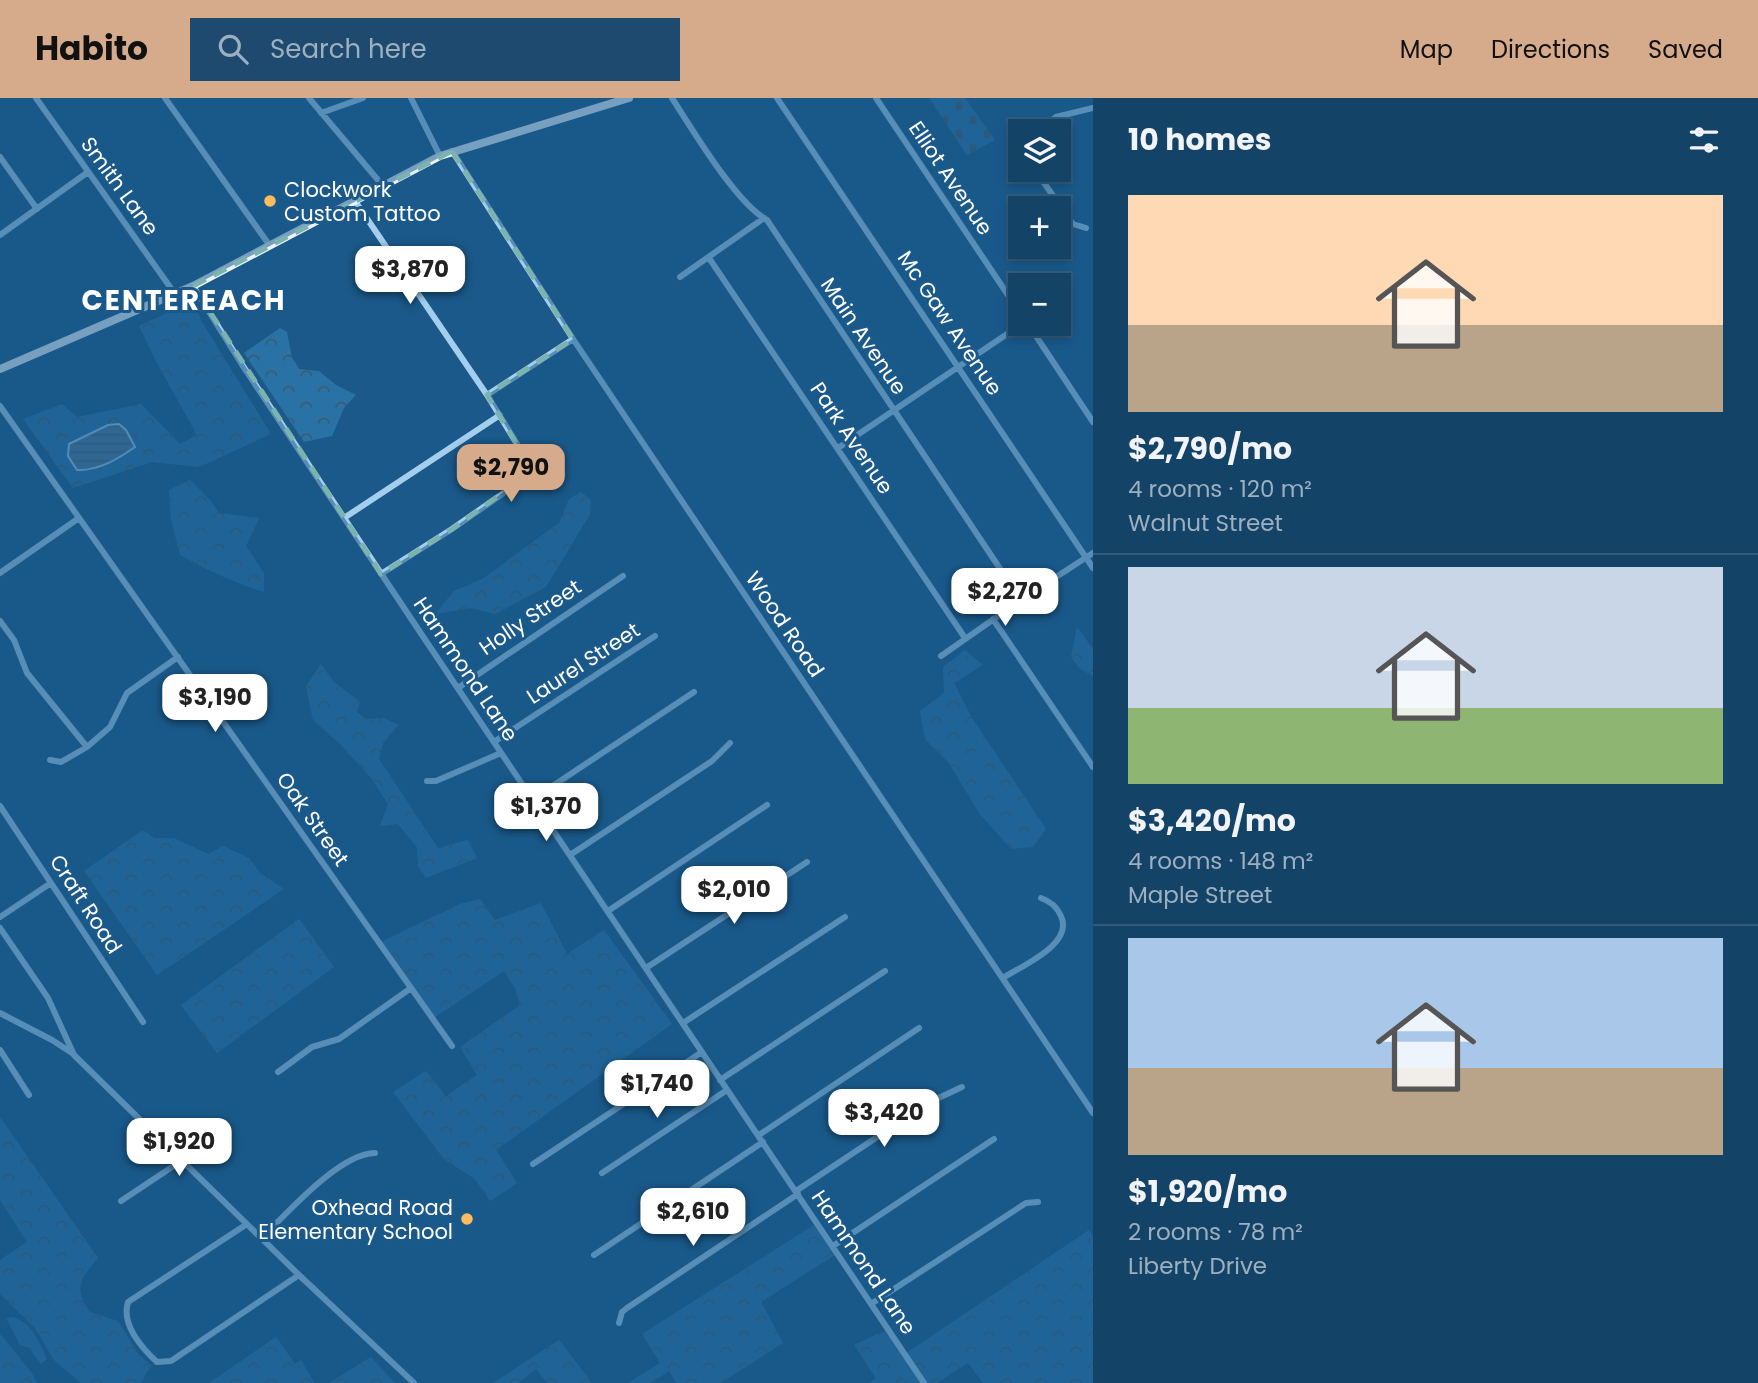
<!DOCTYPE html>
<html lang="en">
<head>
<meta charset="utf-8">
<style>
  body { margin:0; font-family:Poppins,sans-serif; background:#1d4a6e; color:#f1f3f6; height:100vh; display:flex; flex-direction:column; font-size:26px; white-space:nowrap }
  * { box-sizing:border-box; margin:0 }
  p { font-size:23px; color:#9db0c0 }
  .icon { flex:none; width:38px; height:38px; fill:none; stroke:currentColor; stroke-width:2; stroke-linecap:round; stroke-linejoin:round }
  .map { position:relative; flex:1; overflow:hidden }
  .drawer { display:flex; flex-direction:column; background:#144368; width:665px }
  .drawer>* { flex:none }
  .controls { position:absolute; left:1008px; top:21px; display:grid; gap:14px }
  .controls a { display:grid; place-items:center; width:63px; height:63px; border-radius:0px; background:#144368; box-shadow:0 4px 10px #0003,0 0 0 2px #335c7c; font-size:35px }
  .price { position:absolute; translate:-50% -60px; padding:0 16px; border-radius:14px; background:#fff; color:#222; font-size:23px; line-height:46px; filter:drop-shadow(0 2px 4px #0008) }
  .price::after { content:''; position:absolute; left:50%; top:42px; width:21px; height:16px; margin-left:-10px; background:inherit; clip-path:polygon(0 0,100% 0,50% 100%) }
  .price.selected { background:#d6ab8b; color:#111 }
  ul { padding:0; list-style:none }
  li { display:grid; align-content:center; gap:14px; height:371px; padding:0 35px }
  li+li { border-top:2px solid #335c7c }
  li span { display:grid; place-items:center; height:217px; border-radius:0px; color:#555 }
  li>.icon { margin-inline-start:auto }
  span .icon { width:126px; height:126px; fill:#fffc; stroke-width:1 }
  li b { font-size:30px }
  h2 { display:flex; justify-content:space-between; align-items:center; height:84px; padding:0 35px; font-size:30px }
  header { display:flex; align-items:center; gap:42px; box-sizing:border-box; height:98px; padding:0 35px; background:#d6ab8b; color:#111 }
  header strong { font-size:33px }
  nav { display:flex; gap:38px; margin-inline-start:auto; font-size:24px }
  .search { width:490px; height:63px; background:#1d4a6e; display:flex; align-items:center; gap:18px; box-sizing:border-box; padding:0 24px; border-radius:0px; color:#9db0c0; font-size:26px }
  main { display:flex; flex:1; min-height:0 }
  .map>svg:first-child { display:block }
</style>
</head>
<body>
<header>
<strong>Habito</strong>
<div class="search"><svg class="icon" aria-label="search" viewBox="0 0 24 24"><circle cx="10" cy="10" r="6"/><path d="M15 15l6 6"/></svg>Search here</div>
<nav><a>Map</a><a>Directions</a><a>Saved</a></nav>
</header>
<main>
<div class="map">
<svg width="1093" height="1285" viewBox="0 0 1093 1285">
  <defs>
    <pattern id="forest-crowns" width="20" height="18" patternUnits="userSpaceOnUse" patternTransform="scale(1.75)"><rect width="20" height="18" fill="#2972a6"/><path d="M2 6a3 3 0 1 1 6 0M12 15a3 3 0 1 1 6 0" fill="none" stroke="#3e5b70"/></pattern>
    <pattern id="cemetery-stones" width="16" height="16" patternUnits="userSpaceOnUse" patternTransform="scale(1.75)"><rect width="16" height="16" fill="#2972a6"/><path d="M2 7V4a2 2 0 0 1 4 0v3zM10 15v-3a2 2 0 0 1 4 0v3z" fill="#3e5b70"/></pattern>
    <pattern id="water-rules" width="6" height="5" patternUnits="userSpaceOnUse" patternTransform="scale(1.75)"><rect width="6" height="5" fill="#4b789b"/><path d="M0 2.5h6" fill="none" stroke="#4c6070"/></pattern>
  </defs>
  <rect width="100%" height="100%" fill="#1a598a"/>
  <path fill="url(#forest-crowns)" d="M193 203 202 224 271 336 199 369 152 364 73 390 23 321 62 306 77 319 141 306 180 346 197 337 157 265 139 228Z
    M280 230 287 234 292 259 299 271 319 273 336 287 356 297 344 310 332 338 304 344 244 255Z
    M190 382 211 403 219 415 259 420 246 448 264 475V494C233 484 209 473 180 457L171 421 169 392Z
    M581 394 591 402 590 416 546 489 495 516 471 510 435 516 454 493 484 480 560 424 569 401Z
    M1077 529 1093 551V578L1080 571 1071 559Z
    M965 552 983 567 954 585 972 620 1046 731 1033 749 1011 751 979 715 949 665 925 641 920 613 944 595 943 569Z
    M321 566 334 584 360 604 357 614 366 621 383 620 399 627 383 645 379 661 438 750 468 742 477 760 426 780 418 768 417 750 398 726 380 728 388 706 371 680 340 646 313 622 306 588Z
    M143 732 154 740H174L208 756 223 748 249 760 260 775 284 791 157 877 84 773Z
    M480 801 495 822 541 805 567 856 604 832 672 926 496 1052 517 1085 490 1103 475 1081 444 1061 393 994 426 973 446 998 477 977 460 949 520 907 515 890 504 873 432 921 379 845 460 806Z
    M299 821 334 869 217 955 181 907Z
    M0 1019 98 1160C80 1181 73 1190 90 1214L118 1223 139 1257 151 1267 141 1285H81L54 1262 35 1230 0 1196V1162L27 1144 0 1102Z
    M814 1127 835 1157 761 1204 783 1245 721 1285H677L669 1273 651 1285H628L660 1265 642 1236Z
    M1089 1132 1093 1139V1285H983L968 1265 937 1285H869L876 1280 854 1247 888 1231 905 1256Z
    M12 1219C32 1224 39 1244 47 1261L41 1266 29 1250 20 1247 6 1220Z
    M0 1236 32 1275 37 1285H0Z
    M276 1239 295 1266 301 1262 314 1285H209Z
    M559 1242 592 1285H547L536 1271 518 1285H493Z
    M371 1259 395 1285H328H329Z"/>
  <path fill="url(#cemetery-stones)" d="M929 0H965L995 42 967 57Z"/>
  <path fill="url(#water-rules)" stroke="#96cbef" stroke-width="2" d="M119 326 126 332 135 349C118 361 98 373 77 372L68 358 69 346 108 327Z"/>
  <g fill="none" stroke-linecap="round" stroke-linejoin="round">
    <path stroke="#a3ceed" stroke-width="6" d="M36 0 175 196
      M165 0 270 148
      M309 0 383 88
      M411 0 440 58
      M672 0C692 31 736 105 767 122L1021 502
      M777 0 1093 470
      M876 0 1020 215
      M321 15 363 0
      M1038 33 1056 19 1093 10
      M452 53 573 241 1093 1015
      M0 59 37 111
      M1035 72 1073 126 1086 130
      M355 103 487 297 533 372 528 378 452 431 381 476
      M0 137 88 74
      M709 160 965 540
      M680 179 764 120
      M193 188 241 265 420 534 924 1285
      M1059 201 1062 199
      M1028 226 1093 324
      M487 297 573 241
      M0 308 452 948
      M838 350 1022 226
      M344 420 500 317
      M0 475 79 420
      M993 521 1093 669
      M0 523 14 542 27 575 87 649
      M941 558 1021 502 1093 455
      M458 590 623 478
      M494 644 655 538
      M50 662 61 664 87 649 110 629 127 595 178 559
      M427 683H436L501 655
      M533 701 694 594
      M0 708 143 924
      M570 757 712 663 730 645
      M608 813 767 707
      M0 819 51 785
      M0 830 48 900 74 957 299 1177 414 1285
      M646 870 807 764
      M1003 880C1023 867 1074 846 1061 818 1057 809 1050 803 1041 800
      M0 915 52 942 72 955
      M683 925 845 819
      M0 952 29 997
      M278 974 312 949 339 941 411 890
      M720 982 885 873
      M759 1037 919 930
      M533 1066 702 954
      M602 1075 727 992
      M796 1093 930 1004 962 989
      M121 1103 181 1063
      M247 1126 128 1204C121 1226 142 1250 157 1264L171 1263 299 1177
      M262 1140C286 1116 340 1055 375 1055
      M833 1148 994 1041
      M594 1157 763 1044
      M871 1206 1026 1105 1038 1104
      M619 1225 622 1214 627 1210 798 1096"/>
    <path stroke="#e9f4ff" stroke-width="8" d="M0 271 193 188 440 58 629 0"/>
  </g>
  <path d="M0 0H1093V1285H0ZM452 53 573 241 487 297 533 373 452 431 381 476 193 188Z" fill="#1a598a" fill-opacity=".55" fill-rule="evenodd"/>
  <path fill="none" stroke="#7bb4af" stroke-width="5" stroke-dasharray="14 9" stroke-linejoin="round" d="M452 53 573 241 487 297 533 373 452 431 381 476 193 188Z"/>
  <g fill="#ffbc5f" stroke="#1a598a" stroke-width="2.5">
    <circle cx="270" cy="103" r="7"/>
    <circle cx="467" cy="1121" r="7"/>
  </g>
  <g text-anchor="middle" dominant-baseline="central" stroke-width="6" stroke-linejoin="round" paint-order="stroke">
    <g font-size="21" fill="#fff" stroke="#1a598a">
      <text transform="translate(951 80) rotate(56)">Elliot Avenue</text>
      <text transform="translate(120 88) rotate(54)">Smith Lane</text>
      <text transform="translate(950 225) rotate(56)">Mc Gaw Avenue</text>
      <text transform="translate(864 238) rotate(56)">Main Avenue</text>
      <text transform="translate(852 340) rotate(56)">Park Avenue</text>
      <text transform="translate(530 519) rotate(-34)">Holly Street</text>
      <text transform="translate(785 526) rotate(56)">Wood Road</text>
      <text transform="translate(583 565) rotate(-33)">Laurel Street</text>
      <text transform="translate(466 571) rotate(56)">Hammond Lane</text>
      <text transform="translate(313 721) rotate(55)">Oak Street</text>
      <text transform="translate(86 806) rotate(57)">Craft Road</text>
      <text transform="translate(864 1164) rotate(56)">Hammond Lane</text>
    </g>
    <g font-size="21" fill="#fff" stroke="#1a598a" text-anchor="start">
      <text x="284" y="91">Clockwork<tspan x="284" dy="24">Custom Tattoo</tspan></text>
      <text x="453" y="1109" text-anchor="end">Oxhead Road<tspan x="453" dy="24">Elementary School</tspan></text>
    </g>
    <g font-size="28" font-weight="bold" letter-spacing="2" fill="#fff" stroke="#1a598a">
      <text x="184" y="202">CENTEREACH</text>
    </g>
  </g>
</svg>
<div class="controls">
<a><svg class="icon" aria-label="layers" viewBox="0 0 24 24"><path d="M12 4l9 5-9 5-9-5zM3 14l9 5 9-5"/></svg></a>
<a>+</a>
<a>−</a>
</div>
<b class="price" style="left:410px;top:208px">$3,870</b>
<b class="price selected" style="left:511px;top:406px">$2,790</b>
<b class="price" style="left:1005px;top:530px">$2,270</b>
<b class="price" style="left:215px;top:636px">$3,190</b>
<b class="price" style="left:546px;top:745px">$1,370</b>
<b class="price" style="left:734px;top:828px">$2,010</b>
<b class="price" style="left:657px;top:1022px">$1,740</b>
<b class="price" style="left:884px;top:1051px">$3,420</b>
<b class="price" style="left:179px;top:1080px">$1,920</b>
<b class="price" style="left:693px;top:1150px">$2,610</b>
</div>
<section class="drawer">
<h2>10 homes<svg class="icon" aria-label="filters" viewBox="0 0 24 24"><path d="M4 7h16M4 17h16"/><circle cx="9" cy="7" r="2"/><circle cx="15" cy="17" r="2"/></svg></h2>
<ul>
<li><span style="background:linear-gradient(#ffd9b3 60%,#b9a48a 0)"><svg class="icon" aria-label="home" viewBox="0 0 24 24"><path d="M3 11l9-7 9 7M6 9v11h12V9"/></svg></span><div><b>$2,790/mo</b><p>4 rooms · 120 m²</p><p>Walnut Street</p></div></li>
<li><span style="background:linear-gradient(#c9d6e8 65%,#8fb573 0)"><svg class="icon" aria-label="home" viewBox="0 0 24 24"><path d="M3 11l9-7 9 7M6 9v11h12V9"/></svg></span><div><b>$3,420/mo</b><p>4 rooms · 148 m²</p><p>Maple Street</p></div></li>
<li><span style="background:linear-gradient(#a9c7e8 60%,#b9a48a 0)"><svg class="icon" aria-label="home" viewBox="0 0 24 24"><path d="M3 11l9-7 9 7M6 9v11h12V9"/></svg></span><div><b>$1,920/mo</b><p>2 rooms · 78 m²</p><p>Liberty Drive</p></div></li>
</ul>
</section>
</main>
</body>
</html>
